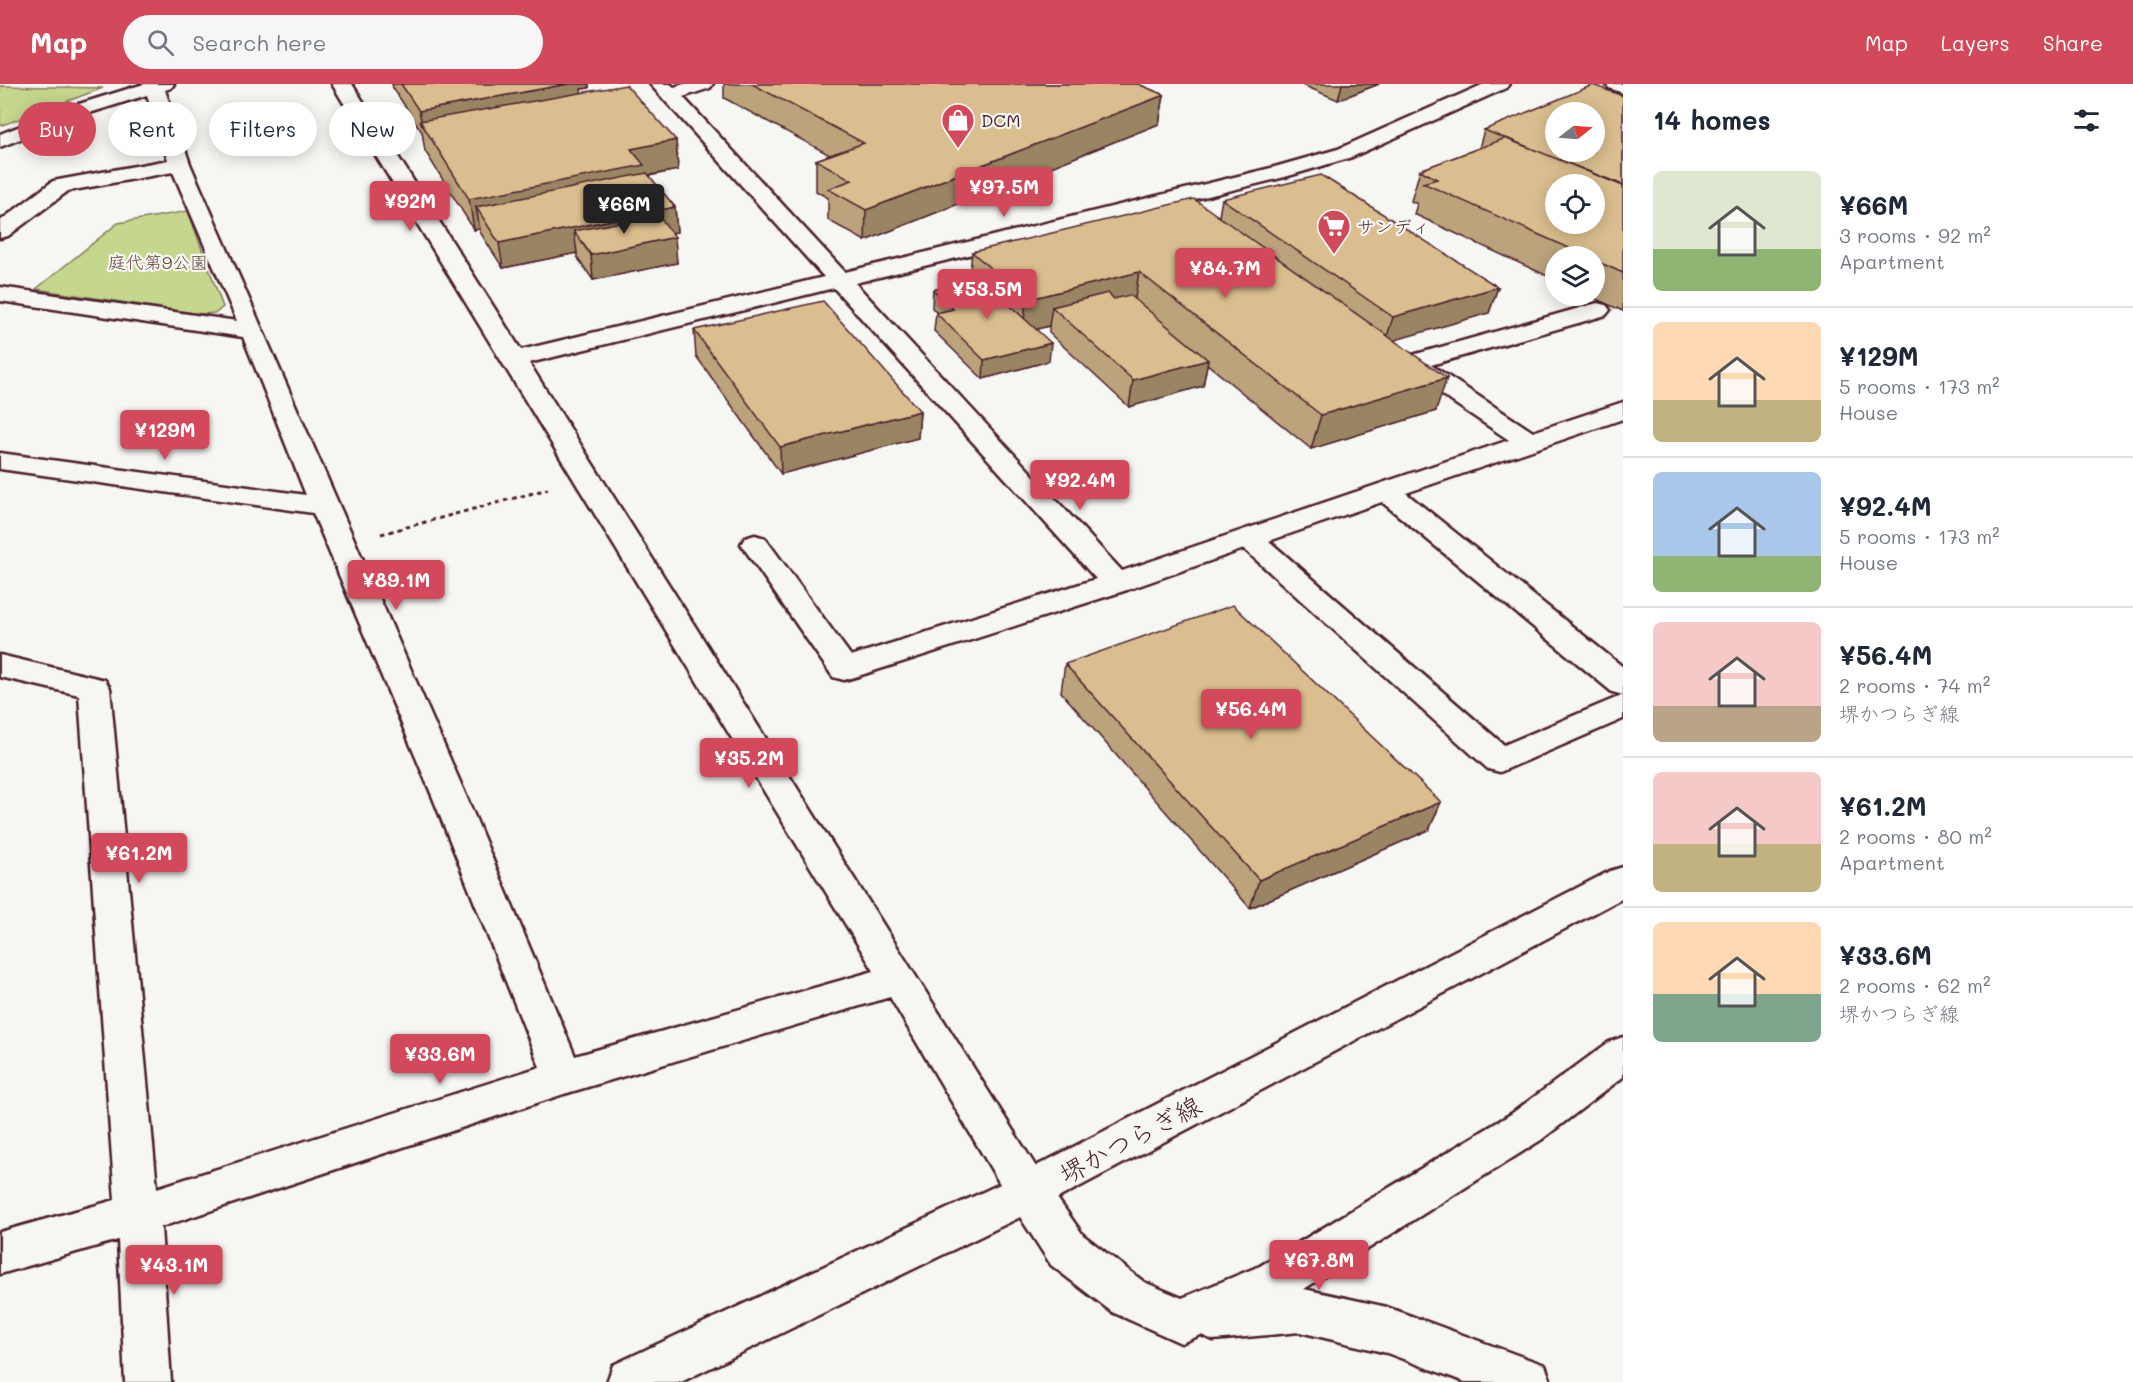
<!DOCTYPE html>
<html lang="en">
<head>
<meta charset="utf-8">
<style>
  body { margin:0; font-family:Mali,"Klee One",sans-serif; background:#f6f6f7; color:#1f2937; height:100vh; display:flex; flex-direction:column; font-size:22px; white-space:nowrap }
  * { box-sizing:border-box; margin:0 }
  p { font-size:20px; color:#747a83 }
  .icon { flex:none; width:33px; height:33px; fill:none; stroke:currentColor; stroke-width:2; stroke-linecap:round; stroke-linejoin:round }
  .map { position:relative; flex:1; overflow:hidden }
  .sheet { display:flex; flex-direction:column; background:#fff; width:510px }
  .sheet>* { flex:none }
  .hud { position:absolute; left:18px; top:18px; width:570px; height:54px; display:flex; gap:12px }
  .needle { width:39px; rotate:73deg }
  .tools { position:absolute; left:1545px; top:18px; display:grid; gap:12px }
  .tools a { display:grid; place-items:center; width:60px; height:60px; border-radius:50%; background:#fff; box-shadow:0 3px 15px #0003; font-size:30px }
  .price { position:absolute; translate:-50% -51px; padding:0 14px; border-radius:6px; background:#d1495b; color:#fff; font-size:20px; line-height:39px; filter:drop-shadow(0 2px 3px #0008) }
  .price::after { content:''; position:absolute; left:50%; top:36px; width:18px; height:14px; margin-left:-9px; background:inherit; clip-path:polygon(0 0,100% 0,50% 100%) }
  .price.selected { background:#222; color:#fff }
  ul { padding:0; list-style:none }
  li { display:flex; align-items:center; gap:18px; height:150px; padding:0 30px }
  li+li { border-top:2px solid #e0e1e3 }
  li span { display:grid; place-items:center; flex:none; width:168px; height:120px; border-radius:9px; color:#555 }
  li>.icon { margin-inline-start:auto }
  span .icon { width:72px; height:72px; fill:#fffc; stroke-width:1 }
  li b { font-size:26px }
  h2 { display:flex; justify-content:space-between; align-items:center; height:72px; padding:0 30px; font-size:26px }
  .pill { padding:0 21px; border-radius:27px; background:#fff; box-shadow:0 3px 15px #0003; font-size:21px; line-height:54px }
  .pill.selected { background:#d1495b; color:#fff }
  header { display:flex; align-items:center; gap:36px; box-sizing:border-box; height:84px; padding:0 30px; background:#d1495b; color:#fff }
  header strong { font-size:28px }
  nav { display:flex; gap:33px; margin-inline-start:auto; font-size:21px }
  .search { width:420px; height:54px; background:#f6f6f7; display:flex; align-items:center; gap:15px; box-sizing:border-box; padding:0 21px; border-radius:33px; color:#747a83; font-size:22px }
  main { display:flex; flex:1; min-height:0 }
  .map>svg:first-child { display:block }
</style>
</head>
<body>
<header>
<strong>Map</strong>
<div class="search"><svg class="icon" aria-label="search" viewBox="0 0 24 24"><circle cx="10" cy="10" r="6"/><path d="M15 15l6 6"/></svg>Search here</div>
<nav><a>Map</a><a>Layers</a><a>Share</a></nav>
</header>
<main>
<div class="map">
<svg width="1623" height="1298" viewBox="0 0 1623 1298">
  <rect width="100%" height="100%" fill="#f6f6f2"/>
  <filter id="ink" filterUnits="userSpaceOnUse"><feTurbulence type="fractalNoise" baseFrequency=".0167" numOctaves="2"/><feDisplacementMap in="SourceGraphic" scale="12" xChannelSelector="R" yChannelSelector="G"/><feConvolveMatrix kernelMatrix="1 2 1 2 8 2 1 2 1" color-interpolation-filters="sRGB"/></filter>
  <g filter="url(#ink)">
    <path fill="#c4d78c" stroke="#877b5c" stroke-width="1.5" d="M0 2 103 4 0 42Z
      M188 127 223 223 216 229 200 230 36 205 118 139Z"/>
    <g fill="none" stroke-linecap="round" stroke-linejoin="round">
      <defs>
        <path id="minor" d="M144 0H174L171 4 165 6 190 80 467 714 575 972 874 887 332 0H352L521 266 824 193 650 0H670L674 3 684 0H713L710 4 683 13 845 188 1271 84 1338 65 1484 0H1509L1506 4 1352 73 1285 93 855 199 1122 487 1509 356 1402 284 1398 279 1402 274 1590 221 1598 219 1606 221 1610 226 1606 231 1431 281 1533 348 1623 318V335L1406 409 1623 583V635L1500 688 1488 685 1244 465 1127 506 855 593 844 596 833 593 741 460 745 454 755 451 765 454 851 572 1096 495 834 204 529 279 1043 1094 1083 1151 1144 1198 1182 1214 1260 1182 1511 1030 1609 958 1623 953V993L1541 1056 1304 1205 1387 1223 1528 1275 1545 1281 1551 1298H1465L1387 1269 1300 1248 1213 1256 1201 1251 1181 1259 1112 1228 1051 1181 1013 1122 890 913 564 1010 161 1143 171 1298H125L118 1156 0 1190V1148L115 1116 79 611 0 593V571L105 596 110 604 157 1104 540 983 433 714 313 429 0 385V369L306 411 243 253 0 217V203L237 237 173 88 68 107 8 152 0 154V137L53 97 168 76 147 11 80 32 0 63V50L66 24ZM1382 418 1612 608 1623 611 1504 661 1269 457Z
          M1606 0H1623V9L1609 4Z"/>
        <path id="major" d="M1623 783V814L1043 1122 681 1298H607L613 1281 1013 1094 1610 787Z"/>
      </defs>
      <use href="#minor" stroke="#4a1f2b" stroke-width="5"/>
      <use href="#major" stroke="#4a1f2b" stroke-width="5"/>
      <path stroke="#4a1f2b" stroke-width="3" stroke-dasharray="4.5 4" stroke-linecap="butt" d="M381 450 548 405"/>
      <use href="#minor" fill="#f6f6f2" fill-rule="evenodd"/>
      <use href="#major" fill="#f6f6f2" fill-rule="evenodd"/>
    </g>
    <path fill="#bba37b" stroke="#4a1f2b" stroke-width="1.5" d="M392 0H589V4L581 5V9L676 56 678 86 649 92 675 123 677 148 672 149 677 179 593 196 577 173V169L503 184 480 148V145L474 146 425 67 422 48 393 4Z
      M724 0H1138L1164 11 1159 40 865 157 828 136V114L816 107V76L830 71 724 14Z
      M1300 0H1379L1338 16Z
      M1623 12V227L1589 212H1594V172H1556V196L1414 130 1417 120 1411 117 1420 86 1479 64 1484 46Z
      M1222 115 1498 203 1489 229 1394 256 1436 327 1311 365 1207 280 1203 302 1129 323 1049 249V242L1036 245 1049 277 983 295 934 247 936 229H937L932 224 933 206 969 197 972 168 1219 132Z
      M694 246 920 327 918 354 781 390 696 272Z
      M1065 580 1441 718 1429 746 1250 824 1061 608Z"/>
    <path fill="#998564" stroke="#4a1f2b" stroke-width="1.5" d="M568 0H589V4L581 5 583 21 422 40 419 27Z
      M1342 0H1379L1338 16Z
      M1164 11 1159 40 865 157 866 126Z
      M676 56 678 86 476 123 480 145 474 146 469 115 631 65Z
      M675 123 677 148 587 166 574 147 577 169 503 184 499 159Z
      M675 153 677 179 593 196 591 171Z
      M1139 188 1134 220 1052 223 1049 242 1023 249 1026 216Z
      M1498 203 1489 229 1385 259 1393 233Z
      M1051 259 1049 277 983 295 984 276Z
      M1208 276 1203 302 1129 323 1133 296Z
      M1447 294 1436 327 1311 365 1321 331Z
      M920 327 918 354 781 390 780 363Z
      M1441 718 1429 746 1250 824 1259 796Z"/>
    <path fill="#dabe8f" stroke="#4a1f2b" stroke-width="1.5" fill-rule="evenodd" d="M401 0H568L419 27Z
      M752 0H1138L1164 11 866 126 828 105 852 96 816 76 864 59Z
      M626 1 676 56 631 65 644 81 469 115 420 37Z
      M1593 1 1623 12V101L1484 46ZM1556 28H1594V68H1556Z
      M1506 54 1623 102V189L1594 176V172H1587L1423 99 1437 95 1420 86ZM1556 100H1594V140H1556Z
      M647 89 675 123 499 159 476 123Z
      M1321 91 1498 203 1393 233 1222 115Z
      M1194 115 1447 294 1321 331 1139 188 1026 216 972 168Z
      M658 131 675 153 591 171 574 147Z
      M980 194 1051 259 984 276 936 229 953 225 933 206Z
      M1108 209 1114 215 1130 211 1208 276 1133 296 1052 223Z
      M823 217 920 327 780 363 694 246Z
      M1233 521 1441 718 1259 796 1065 580Z"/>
  </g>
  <defs>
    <symbol id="shop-pin" viewBox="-11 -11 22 30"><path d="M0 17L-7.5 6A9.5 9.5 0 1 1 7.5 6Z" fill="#d1495b" stroke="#f6f6f2"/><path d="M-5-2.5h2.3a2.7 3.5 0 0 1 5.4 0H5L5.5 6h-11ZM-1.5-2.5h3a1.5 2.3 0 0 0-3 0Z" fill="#fff"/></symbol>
    <symbol id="supermarket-pin" viewBox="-11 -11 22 30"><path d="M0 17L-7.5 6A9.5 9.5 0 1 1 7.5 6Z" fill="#d1495b" stroke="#f6f6f2"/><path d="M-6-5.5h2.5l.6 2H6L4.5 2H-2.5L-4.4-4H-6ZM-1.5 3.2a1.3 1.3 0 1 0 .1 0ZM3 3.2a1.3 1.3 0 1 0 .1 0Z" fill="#fff"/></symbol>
  </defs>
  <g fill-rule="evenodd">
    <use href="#shop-pin" x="939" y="17" width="38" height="52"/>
    <use href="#supermarket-pin" x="1315" y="123" width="38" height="52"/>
  </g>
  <g text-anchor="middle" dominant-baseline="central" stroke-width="4.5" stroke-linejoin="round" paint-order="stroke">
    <g font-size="18" fill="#4a1f2b" stroke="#f6f6f2" text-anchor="start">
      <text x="981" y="36">DCM</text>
      <text x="1357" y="142">サンディ</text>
    </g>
    <g font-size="18" fill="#684d43" stroke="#f6f6f2">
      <text x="158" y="178">庭代第9公園</text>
    </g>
    <g font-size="26" fill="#4a1f2b" stroke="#f6f6f2">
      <text transform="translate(1130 1055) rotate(-28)">堺かつらぎ線</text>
    </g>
  </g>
</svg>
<div class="tools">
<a><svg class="needle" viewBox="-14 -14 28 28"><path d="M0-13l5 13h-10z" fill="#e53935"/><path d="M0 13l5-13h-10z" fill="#747a83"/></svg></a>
<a><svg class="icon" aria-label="locate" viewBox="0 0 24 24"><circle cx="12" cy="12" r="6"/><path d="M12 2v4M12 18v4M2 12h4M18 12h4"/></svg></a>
<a><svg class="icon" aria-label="layers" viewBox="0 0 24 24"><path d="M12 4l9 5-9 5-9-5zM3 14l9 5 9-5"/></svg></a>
</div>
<b class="price" style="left:1004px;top:134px">¥97.5M</b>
<b class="price" style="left:410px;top:148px">¥92M</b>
<b class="price selected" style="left:624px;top:151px">¥66M</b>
<b class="price" style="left:1225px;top:215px">¥84.7M</b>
<b class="price" style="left:987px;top:236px">¥53.5M</b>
<b class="price" style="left:165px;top:377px">¥129M</b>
<b class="price" style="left:1080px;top:427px">¥92.4M</b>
<b class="price" style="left:396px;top:527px">¥89.1M</b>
<b class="price" style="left:1251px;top:656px">¥56.4M</b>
<b class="price" style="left:749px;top:705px">¥35.2M</b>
<b class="price" style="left:139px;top:800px">¥61.2M</b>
<b class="price" style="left:440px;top:1001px">¥33.6M</b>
<b class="price" style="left:1319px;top:1207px">¥67.8M</b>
<b class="price" style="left:174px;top:1212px">¥43.1M</b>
<div class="hud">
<a class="pill selected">Buy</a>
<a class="pill">Rent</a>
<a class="pill">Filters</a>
<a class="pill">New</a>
</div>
</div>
<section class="sheet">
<h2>14 homes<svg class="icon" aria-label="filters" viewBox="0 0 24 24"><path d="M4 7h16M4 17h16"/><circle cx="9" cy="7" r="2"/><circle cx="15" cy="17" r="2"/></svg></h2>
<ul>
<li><span style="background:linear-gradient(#dfe7d0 65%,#8fb573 0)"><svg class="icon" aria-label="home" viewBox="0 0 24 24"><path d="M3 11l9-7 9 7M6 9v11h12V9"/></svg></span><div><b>¥66M</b><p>3 rooms · 92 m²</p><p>Apartment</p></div></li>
<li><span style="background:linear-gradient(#ffd9b3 65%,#c2b280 0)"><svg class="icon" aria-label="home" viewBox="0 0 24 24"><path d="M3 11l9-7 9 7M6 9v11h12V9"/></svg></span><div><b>¥129M</b><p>5 rooms · 173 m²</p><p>House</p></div></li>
<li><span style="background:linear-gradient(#a9c7e8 70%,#8fb573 0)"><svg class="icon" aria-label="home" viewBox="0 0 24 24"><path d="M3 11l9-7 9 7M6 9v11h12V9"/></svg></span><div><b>¥92.4M</b><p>5 rooms · 173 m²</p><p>House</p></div></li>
<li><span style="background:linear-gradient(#f6c9c9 70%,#b9a48a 0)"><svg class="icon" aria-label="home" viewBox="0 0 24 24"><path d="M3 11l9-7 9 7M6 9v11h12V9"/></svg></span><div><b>¥56.4M</b><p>2 rooms · 74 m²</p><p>堺かつらぎ線</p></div></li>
<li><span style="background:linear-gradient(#f6c9c9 60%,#c2b280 0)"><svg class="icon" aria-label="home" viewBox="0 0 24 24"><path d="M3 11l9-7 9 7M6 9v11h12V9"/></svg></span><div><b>¥61.2M</b><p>2 rooms · 80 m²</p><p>Apartment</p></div></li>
<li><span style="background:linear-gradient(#ffd9b3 60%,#7fa58c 0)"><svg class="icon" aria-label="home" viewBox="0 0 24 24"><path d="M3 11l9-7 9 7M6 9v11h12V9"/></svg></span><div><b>¥33.6M</b><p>2 rooms · 62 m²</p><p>堺かつらぎ線</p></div></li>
</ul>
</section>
</main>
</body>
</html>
